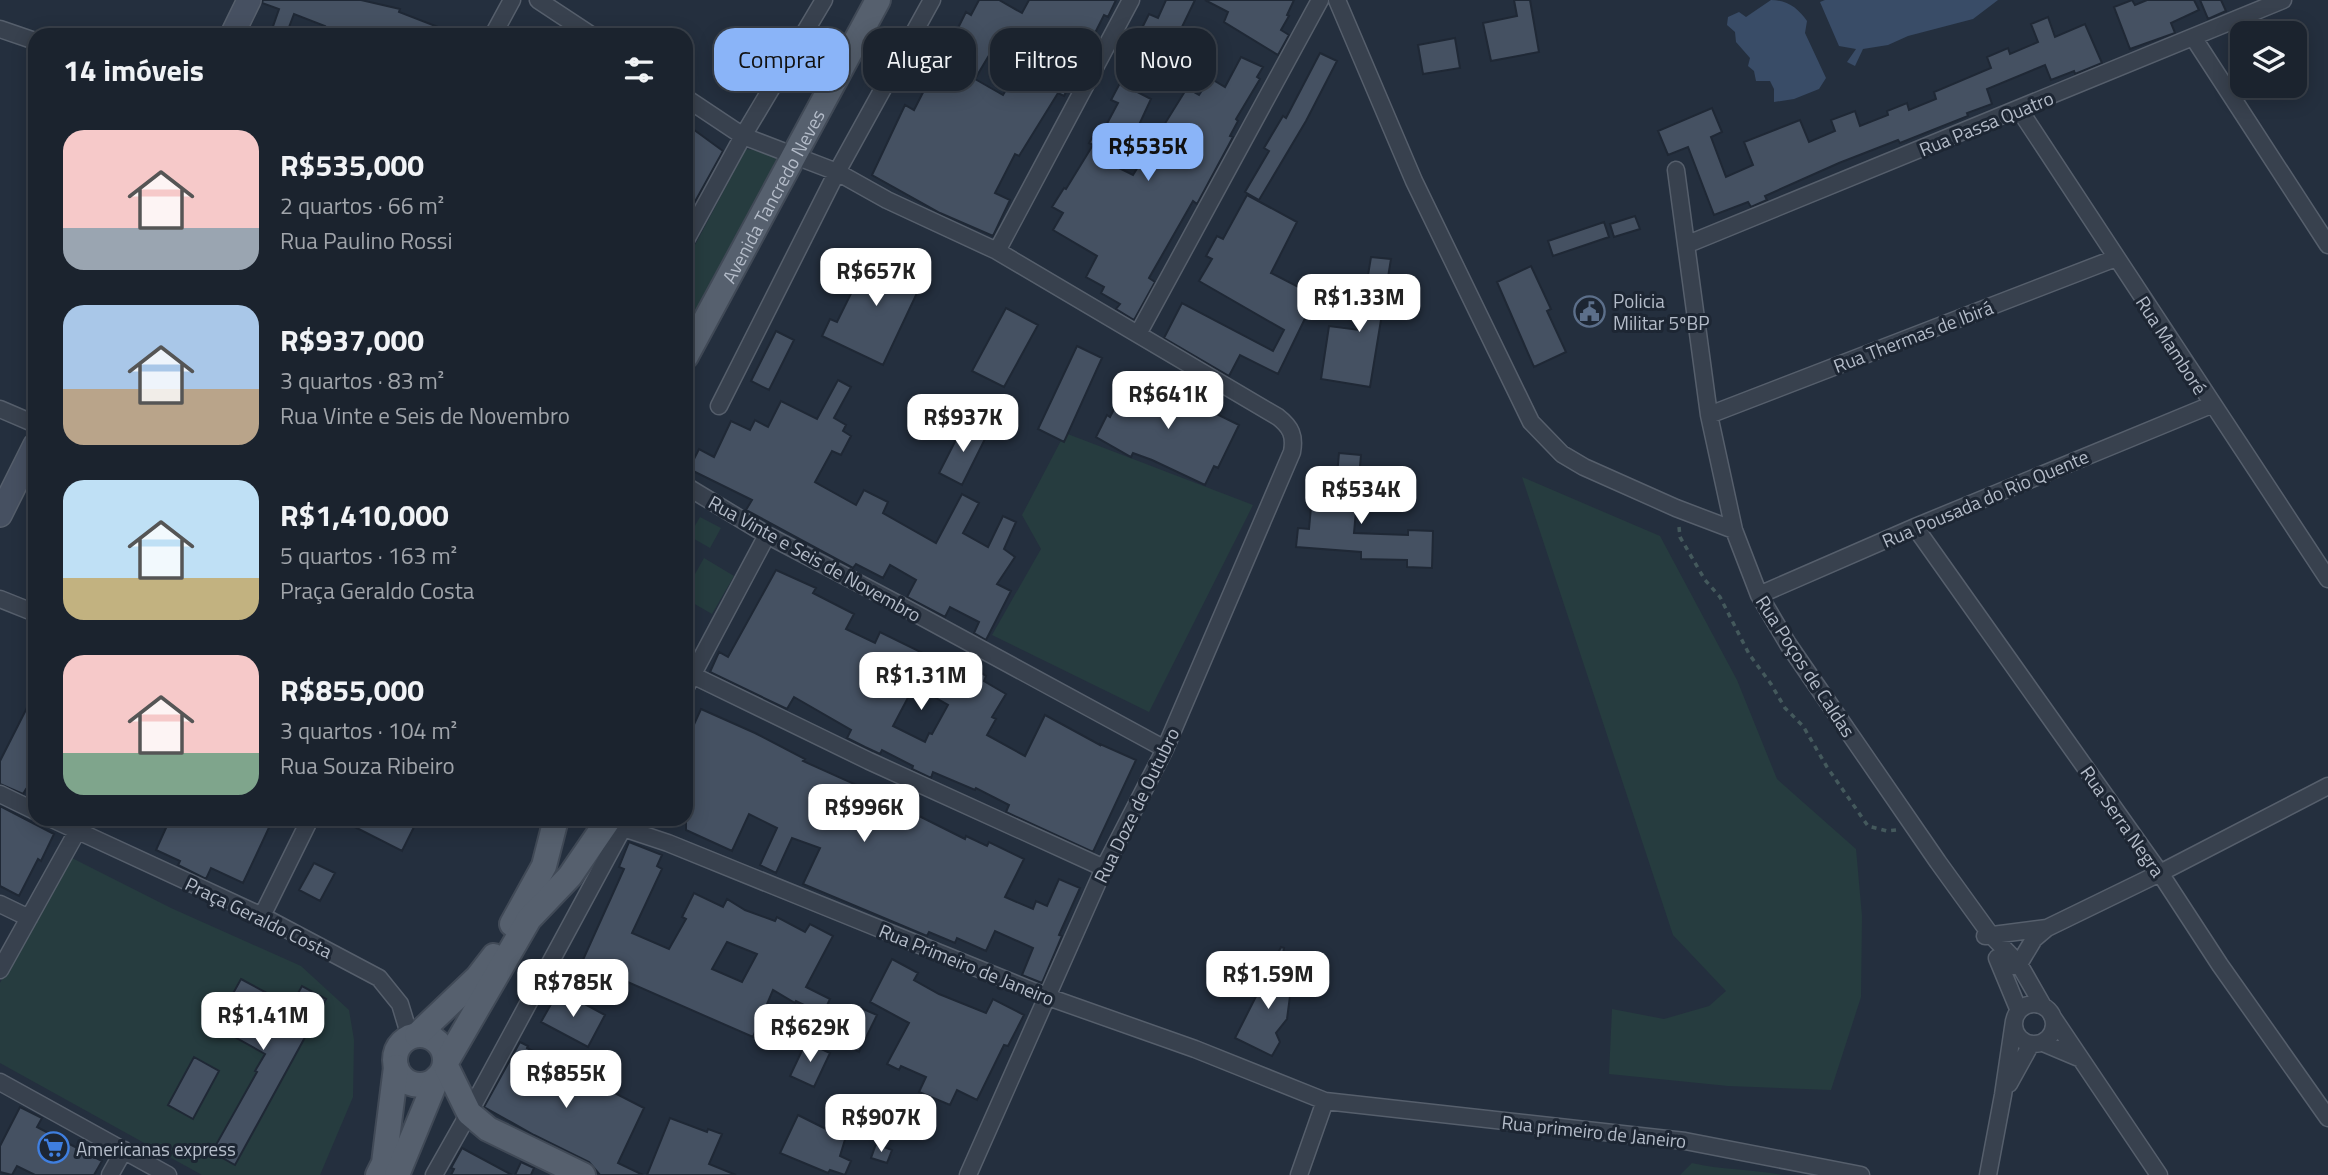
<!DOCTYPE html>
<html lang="pt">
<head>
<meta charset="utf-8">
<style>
  body { margin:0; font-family:"Titillium Web",sans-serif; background:#282f3a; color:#f1f3f6; height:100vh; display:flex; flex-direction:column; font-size:26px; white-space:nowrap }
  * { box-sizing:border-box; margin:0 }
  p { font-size:23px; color:#a0a4aa }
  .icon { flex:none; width:38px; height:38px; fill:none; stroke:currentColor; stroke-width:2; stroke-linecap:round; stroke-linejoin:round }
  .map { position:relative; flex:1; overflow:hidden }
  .sheet { position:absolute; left:28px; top:28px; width:665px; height:798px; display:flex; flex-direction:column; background:#1b232e; border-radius:21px; box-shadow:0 4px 18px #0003,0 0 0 2px #39404a }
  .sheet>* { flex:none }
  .guide { position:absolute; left:714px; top:28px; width:665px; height:63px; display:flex; gap:14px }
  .buttons { position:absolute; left:2230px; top:21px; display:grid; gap:14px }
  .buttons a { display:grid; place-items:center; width:77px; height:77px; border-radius:14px; background:#1b232e; box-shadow:0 4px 18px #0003,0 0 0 2px #39404a; font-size:35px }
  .price { position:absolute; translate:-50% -60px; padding:0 16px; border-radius:14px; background:#fff; color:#222; font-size:23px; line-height:46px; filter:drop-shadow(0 2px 4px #0008) }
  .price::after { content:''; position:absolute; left:50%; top:42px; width:21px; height:16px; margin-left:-10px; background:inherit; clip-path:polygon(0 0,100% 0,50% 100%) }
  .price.selected { background:#8ab4f8; color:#111 }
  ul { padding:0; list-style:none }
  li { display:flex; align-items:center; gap:21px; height:175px; padding:0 35px }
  li span { display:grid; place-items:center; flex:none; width:196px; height:140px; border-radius:21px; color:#555 }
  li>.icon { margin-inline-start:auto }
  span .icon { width:84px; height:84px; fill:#fffc; stroke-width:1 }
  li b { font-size:30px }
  h2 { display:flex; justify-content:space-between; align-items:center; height:84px; padding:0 35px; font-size:30px }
  .tag { padding:0 24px; border-radius:21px; background:#1b232e; box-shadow:0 4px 18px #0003,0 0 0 2px #39404a; font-size:24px; line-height:63px }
  .tag.selected { background:#8ab4f8; color:#111 }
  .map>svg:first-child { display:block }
</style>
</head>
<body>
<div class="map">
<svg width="2328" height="1175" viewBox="0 0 2328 1175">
  <rect width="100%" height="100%" fill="#242f3e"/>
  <path fill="#263c3f" d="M746 149 760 151 784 160 686 334V262Z
    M1065 433 1253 505 1149 712 992 635 1041 549 1022 515Z
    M1522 477 1660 536 1737 680 1777 779 1856 849 1862 916 1861 997 1831 1090 1728 1086 1609 1074 1612 1009 1664 1019 1709 1006 1726 991 1673 935Z
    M700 517 721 528 710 548 689 536Z
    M704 558 734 576 712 614 686 599V590Z
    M70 857 171 908 301 966 349 1010 354 1040 353 1097 320 1175H202L0 1063V983Z
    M1692 1163C1721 1170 1752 1169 1782 1175H1680Z"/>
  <path fill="#394c67" d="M1771 0C1787 0 1798 8 1807 21L1805 33 1826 78 1819 89 1794 99 1774 102V89L1770 81H1756L1754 71 1748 66 1750 58 1736 42 1735 32 1727 25 1728 17 1739 12 1746 17Z
    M1825 0H1998L1973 19 1908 36 1888 45 1863 49 1855 66 1847 62 1856 49 1839 46 1820 2Z"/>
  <path fill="#455162" stroke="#1f2835" stroke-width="2" fill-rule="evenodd" d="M263 0H361L400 9 399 12 456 34 334 35 323 32 325 26 294 14 286 35H270L279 9 262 3Z
    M979 0H999L1022 13 1029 0H1116L1108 17 1104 15 1091 41 1078 36 1068 55 1081 62 1064 96 1058 93 1019 156 1015 154 995 193 1010 200 993 236 940 213 872 175 905 105 914 110 940 59 943 61 958 35 955 34 966 12 971 15ZM991 52 1020 66 1003 95 975 79Z
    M1166 0H1195L1181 29 1205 40 1198 54 1186 48 1183 54 1173 49 1162 74 1127 58 1149 14 1158 18Z
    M1205 0H1294L1287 15 1289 16 1281 30 1289 35 1278 55 1224 22 1228 12Z
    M1514 0H1530L1539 52 1491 61 1483 23 1517 16Z
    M2132 0 2135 5 2147 0H2194L2199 10 2171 23 2175 33 2130 49 2114 7Z
    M2200 0H2221L2226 11 2208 19Z
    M2048 17 2055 37 2085 24 2102 63 2075 74 2074 71 2051 80 2045 65 1987 89 1992 104 1967 113 1968 116 1900 143 1898 140 1839 163 1765 196 1767 200 1751 207 1748 202 1714 215 1688 147 1668 155 1658 131 1712 108 1722 132 1711 137 1726 177 1753 165 1744 142 1800 120 1809 142 1835 131 1831 120 1855 111 1860 126 1888 115 1887 111 1907 103 1909 110 1936 99 1934 92 1991 68 1987 57 2008 48 2010 54 2038 42 2031 24Z
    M1455 38 1460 68 1423 74 1418 45Z
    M1320 53 1337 61 1306 121 1259 200 1245 192 1269 151 1264 148 1283 116 1286 118Z
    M1241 57 1263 67 1257 77 1260 79 1236 119 1238 121 1230 136 1233 137 1197 204 1193 201 1149 278 1155 282 1134 320 1116 309 1120 304 1101 293 1104 287 1086 277 1097 256 1053 230 1063 213 1052 207 1064 188 1066 189 1093 145 1089 143 1097 129 1102 133 1118 103 1111 100 1120 83 1151 99 1119 168 1133 175 1187 88 1199 95 1210 78 1225 87Z
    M686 124 723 151 686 218Z
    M1247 195 1297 222 1271 273 1316 296 1278 374 1240 355 1229 376 1164 338 1182 303 1273 351 1284 330 1199 281 1212 259 1206 256 1217 236 1223 239Z
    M1635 216 1640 229 1614 237 1610 224Z
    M1604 222 1609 237 1553 256 1548 241Z
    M873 249 926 274 883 365 822 336 830 319 837 322Z
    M1371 257 1391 259 1370 387 1321 379 1329 326 1359 330Z
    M1531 266 1551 309 1547 311 1566 352 1534 367 1497 282Z
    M1006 308 1038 325 1004 387 972 371Z
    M776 331 794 340 769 390 751 381Z
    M1077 346 1102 358 1064 442 1038 429Z
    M1130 378 1149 387 1152 382 1239 425 1218 468 1214 466 1205 485 1152 460 1133 453 1131 457 1096 437 1107 415 1110 417Z
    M838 380 851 387 834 418 846 425 843 431 851 436 841 455 832 451 815 482 856 505 864 490 888 502 883 513 936 543 962 494 979 503 963 533 988 547 1003 516 1016 522 1004 549 1015 557 997 584 1011 591 986 640 974 633 979 622 950 607 945 617 907 597 916 580 890 565 883 578 856 564 853 568 746 510 752 500 689 469 699 449 714 457 731 421 750 430 755 420 768 427 781 401 817 419Z
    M964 424 987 435 962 485 939 473Z
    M1339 453 1361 455 1354 533 1408 535V530L1433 531 1432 568 1407 567V560L1361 559V552L1296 547 1298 528 1309 529 1311 507 1334 509Z
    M776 570 816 588 813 593 854 614 846 629 875 643 880 632 939 661 936 666 961 681 970 666 986 676 984 681 1006 694 992 717 996 719 987 735 1025 756 1045 715 1100 745V744L1136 760 1093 852 1006 812 1009 805 976 788 975 790 933 772 931 778 912 769 913 766 882 750 880 754 865 747 847 738 851 730 794 697 787 709 710 672 719 652 728 657ZM912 690 919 695 922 690 948 705 932 734 929 733 925 742 893 726Z
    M35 692V794L26 789 23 794 0 784V761Z
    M701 709 755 733 805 759 803 761 894 802 896 796 917 806 913 813 965 839 966 836 987 846 989 842 1024 859 1005 897 1033 909 1036 901 1047 906 1059 879 1080 888 1059 935 1062 936 1042 983 1022 975 1033 948 995 931 986 951 957 938 955 943 929 932 927 936 803 884 820 848 792 838 776 873 760 865 777 828 749 814 732 851 686 830V742Z
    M0 806 54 834 41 861 38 859 19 896 0 886Z
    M170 819H273L243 883 211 868 206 879 178 865 180 861 156 850Z
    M339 819H418L402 851Z
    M629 842 662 855 657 866 662 869 632 933 669 949 686 919 682 917 694 893 723 907 727 899 745 910 775 921 777 917 805 932 810 924 833 936 806 987 830 999 823 1014 796 1001 795 1003 773 990 753 1037 582 962 624 869 619 867ZM727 942 757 954 742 982 712 969Z
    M314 863 335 873 320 901 299 890Z
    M1281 947 1284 948 1279 978 1292 981 1287 1019 1276 1033 1280 1042 1272 1056 1235 1038Z
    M892 959 918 973 914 980 939 994 986 1013 993 999 1024 1015 1008 1046 1004 1045 977 1100 957 1090 950 1105 919 1092 926 1077 901 1066 899 1070 887 1064 909 1023 870 1002Z
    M241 979 291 1006 302 986 326 999 235 1165 212 1152 257 1072 255 1071 265 1054 215 1026Z
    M559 990 605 1015 588 1047 541 1022Z
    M861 1008 877 1015 859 1052 844 1044Z
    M520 1042 528 1046 527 1048 644 1108 618 1163 643 1175H600L589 1162 534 1135 484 1107Z
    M806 1042 830 1053 814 1087 790 1076Z
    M194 1057 219 1071 193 1119 168 1105Z
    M20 1107 42 1118 37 1127 102 1161 94 1175H35L17 1166 12 1175 0 1172V1146Z
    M798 1115 830 1131 831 1128 847 1133 840 1156 851 1161 845 1175 830 1170 828 1173 780 1153Z
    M670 1118 707 1132 708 1129 722 1134 709 1164 736 1175H647Z
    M876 1144 892 1150 887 1163 871 1158Z
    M462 1148 512 1175H451L454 1169 451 1168Z
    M521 1162 534 1168 531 1175H515Z"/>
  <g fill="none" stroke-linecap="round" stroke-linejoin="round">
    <defs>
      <path id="street" d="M538 0 591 35
        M1337 0 1414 181 1531 422 1562 454 1584 467 1676 508 1734 530
        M0 29 35 41
        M493 35 512 0
        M2193 37 2328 245
        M686 98 743 136 837 172 887 200 997 251 1278 417C1291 427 1295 436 1292 452L1165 749 1104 868 968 1175
        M2019 109 2328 579
        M1676 170 1709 415 1734 530 1759 595 1788 644 1938 862 1990 934 2019 964 2043 1006
        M686 240 743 136 824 0
        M1688 244 2283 0
        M997 251 1131 0
        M1138 334 1320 0
        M719 406 837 172 932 0
        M0 409 35 424
        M1709 415 2116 258
        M686 486 767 535 900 605 1165 749
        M1915 527 2160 873 2220 965 2328 1118
        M1759 595 1915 527 2211 405
        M0 599 35 613
        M686 672 869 761 1104 868
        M686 687 767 535
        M0 794 35 811
        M52 819 262 916 379 978 400 1004 410 1037
        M614 819 623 828 668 843 1048 997 1195 1049 1325 1101 1685 1141 1861 1175
        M0 904 29 918
        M262 916 310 819
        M1985 936 2047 928
        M1997 958 2019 1011
        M2002 968 2019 964 2034 939 2047 928 2160 873 2328 786
        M0 970 84 819
        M2014 1024a20 20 0 1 1 40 0a20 20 0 1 1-40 0Z
        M2052 1016 2159 1175
        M2043 1043 2081 1059
        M0 1082 168 1175
        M2009 1084 2031 1044
        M110 1175 124 1150
        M434 1175 469 1113 623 828
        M1299 1175 1325 1101
        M1988 1175 2003 1095 2014 1021"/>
      <path id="secondary" d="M232 35 249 0
        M0 515 35 445"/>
      <g id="primary">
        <path id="s1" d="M686 356 878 0"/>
        <path d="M512 924 544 866 556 819"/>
        <circle cx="420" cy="1060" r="25"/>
        <path d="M417 1035 477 978 494 956"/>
        <path d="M378 1175 384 1163 396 1067"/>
        <path d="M397 1175 437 1078"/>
        <path d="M583 1175 488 1129 469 1113 445 1064 529 919 570 876 609 819"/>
      </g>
    </defs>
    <use href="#street" stroke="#565f6c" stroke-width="19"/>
    <use href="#secondary" stroke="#565f6c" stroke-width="26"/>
    <use href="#primary" stroke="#414a57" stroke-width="28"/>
    <path stroke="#44595c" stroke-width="3.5" stroke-dasharray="5 5" stroke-linecap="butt" d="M1679 527 1680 537 1705 580 1720 597 1749 654 1771 684 1785 708 1803 726 1827 767 1868 826 1887 831 1896 830"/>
    <use href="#street" stroke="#38414e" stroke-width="16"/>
    <use href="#secondary" stroke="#465061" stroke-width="23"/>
    <use href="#primary" stroke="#56606e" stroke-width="24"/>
  </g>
  <defs>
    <symbol id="civic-ring" viewBox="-11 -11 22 22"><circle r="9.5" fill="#1d2633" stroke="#5c6f8a" stroke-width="1.5"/><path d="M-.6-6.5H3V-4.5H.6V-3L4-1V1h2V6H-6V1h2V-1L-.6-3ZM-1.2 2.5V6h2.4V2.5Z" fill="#5c6f8a"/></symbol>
    <symbol id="supermarket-ring" viewBox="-11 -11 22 22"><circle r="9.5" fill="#1d2633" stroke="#3f7fe0" stroke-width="1.5"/><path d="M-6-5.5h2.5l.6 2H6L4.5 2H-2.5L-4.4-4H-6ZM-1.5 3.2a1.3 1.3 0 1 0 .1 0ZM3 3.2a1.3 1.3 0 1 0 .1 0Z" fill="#3f7fe0"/></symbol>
  </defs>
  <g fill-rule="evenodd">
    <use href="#civic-ring" x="1572" y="294" width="35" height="35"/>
    <use href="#supermarket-ring" x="36" y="1130" width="35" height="35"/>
  </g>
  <g text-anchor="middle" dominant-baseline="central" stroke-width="6" stroke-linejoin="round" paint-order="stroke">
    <g font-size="19" fill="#b4bcc9" stroke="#1d2633">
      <text transform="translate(1986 123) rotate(-22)">Rua Passa Quatro</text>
      <text stroke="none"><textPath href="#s1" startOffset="182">Avenida Tancredo Neves</textPath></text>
      <text transform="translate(1913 336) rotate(-21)">Rua Thermas de Ibirá</text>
      <text transform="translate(2172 345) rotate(57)">Rua Mamboré</text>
      <text transform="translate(1985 498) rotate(-23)">Rua Pousada do Rio Quente</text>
      <text transform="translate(815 558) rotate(29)">Rua Vinte e Seis de Novembro</text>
      <text transform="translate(1806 666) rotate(57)">Rua Poços de Caldas</text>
      <text transform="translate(1136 805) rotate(-64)">Rua Doze de Outubro</text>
      <text transform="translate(2123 821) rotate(55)">Rua Serra Negra</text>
      <text transform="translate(259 917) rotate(26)">Praça Geraldo Costa</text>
      <text transform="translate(967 964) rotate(22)">Rua Primeiro de Janeiro</text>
      <text transform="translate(1594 1131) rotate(6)">Rua primeiro de Janeiro</text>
    </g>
    <g font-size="19" fill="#b4bcc9" stroke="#1d2633" text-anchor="start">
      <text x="1613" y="300">Policia<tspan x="1613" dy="22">Militar 5ºBP</tspan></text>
      <text x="76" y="1148">Americanas express</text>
    </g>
  </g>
</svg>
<div class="buttons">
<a><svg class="icon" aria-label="layers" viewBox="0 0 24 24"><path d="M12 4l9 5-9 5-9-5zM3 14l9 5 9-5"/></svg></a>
</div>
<b class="price selected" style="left:1148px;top:183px">R$535K</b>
<b class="price" style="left:876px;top:308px">R$657K</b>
<b class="price" style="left:1359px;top:334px">R$1.33M</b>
<b class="price" style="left:1168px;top:431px">R$641K</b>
<b class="price" style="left:963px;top:454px">R$937K</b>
<b class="price" style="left:1361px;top:526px">R$534K</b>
<b class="price" style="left:921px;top:712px">R$1.31M</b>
<b class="price" style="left:864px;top:844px">R$996K</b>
<b class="price" style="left:1268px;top:1011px">R$1.59M</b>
<b class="price" style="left:573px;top:1019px">R$785K</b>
<b class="price" style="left:263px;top:1052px">R$1.41M</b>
<b class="price" style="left:810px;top:1064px">R$629K</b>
<b class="price" style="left:566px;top:1110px">R$855K</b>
<b class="price" style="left:881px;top:1154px">R$907K</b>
<div class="guide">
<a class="tag selected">Comprar</a>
<a class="tag">Alugar</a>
<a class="tag">Filtros</a>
<a class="tag">Novo</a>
</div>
<section class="sheet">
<h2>14 imóveis<svg class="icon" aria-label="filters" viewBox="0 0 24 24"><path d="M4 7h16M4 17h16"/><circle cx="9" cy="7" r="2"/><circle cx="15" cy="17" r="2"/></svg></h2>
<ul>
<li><span style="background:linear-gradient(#f6c9c9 70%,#9aa5b1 0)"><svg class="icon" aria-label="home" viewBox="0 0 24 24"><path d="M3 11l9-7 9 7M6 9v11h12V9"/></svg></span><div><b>R$535,000</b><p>2 quartos · 66 m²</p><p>Rua Paulino Rossi</p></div></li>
<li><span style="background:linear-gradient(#a9c7e8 60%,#b9a48a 0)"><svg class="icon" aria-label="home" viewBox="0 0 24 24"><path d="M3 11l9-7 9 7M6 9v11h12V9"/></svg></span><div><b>R$937,000</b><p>3 quartos · 83 m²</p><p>Rua Vinte e Seis de Novembro</p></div></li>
<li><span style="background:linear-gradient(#bfe0f5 70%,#c2b280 0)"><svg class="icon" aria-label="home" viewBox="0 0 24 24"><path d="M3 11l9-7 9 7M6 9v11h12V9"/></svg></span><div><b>R$1,410,000</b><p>5 quartos · 163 m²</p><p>Praça Geraldo Costa</p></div></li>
<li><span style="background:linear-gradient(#f6c9c9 70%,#7fa58c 0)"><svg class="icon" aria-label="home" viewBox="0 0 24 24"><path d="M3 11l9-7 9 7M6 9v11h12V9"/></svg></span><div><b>R$855,000</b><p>3 quartos · 104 m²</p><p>Rua Souza Ribeiro</p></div></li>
</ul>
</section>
</div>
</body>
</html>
